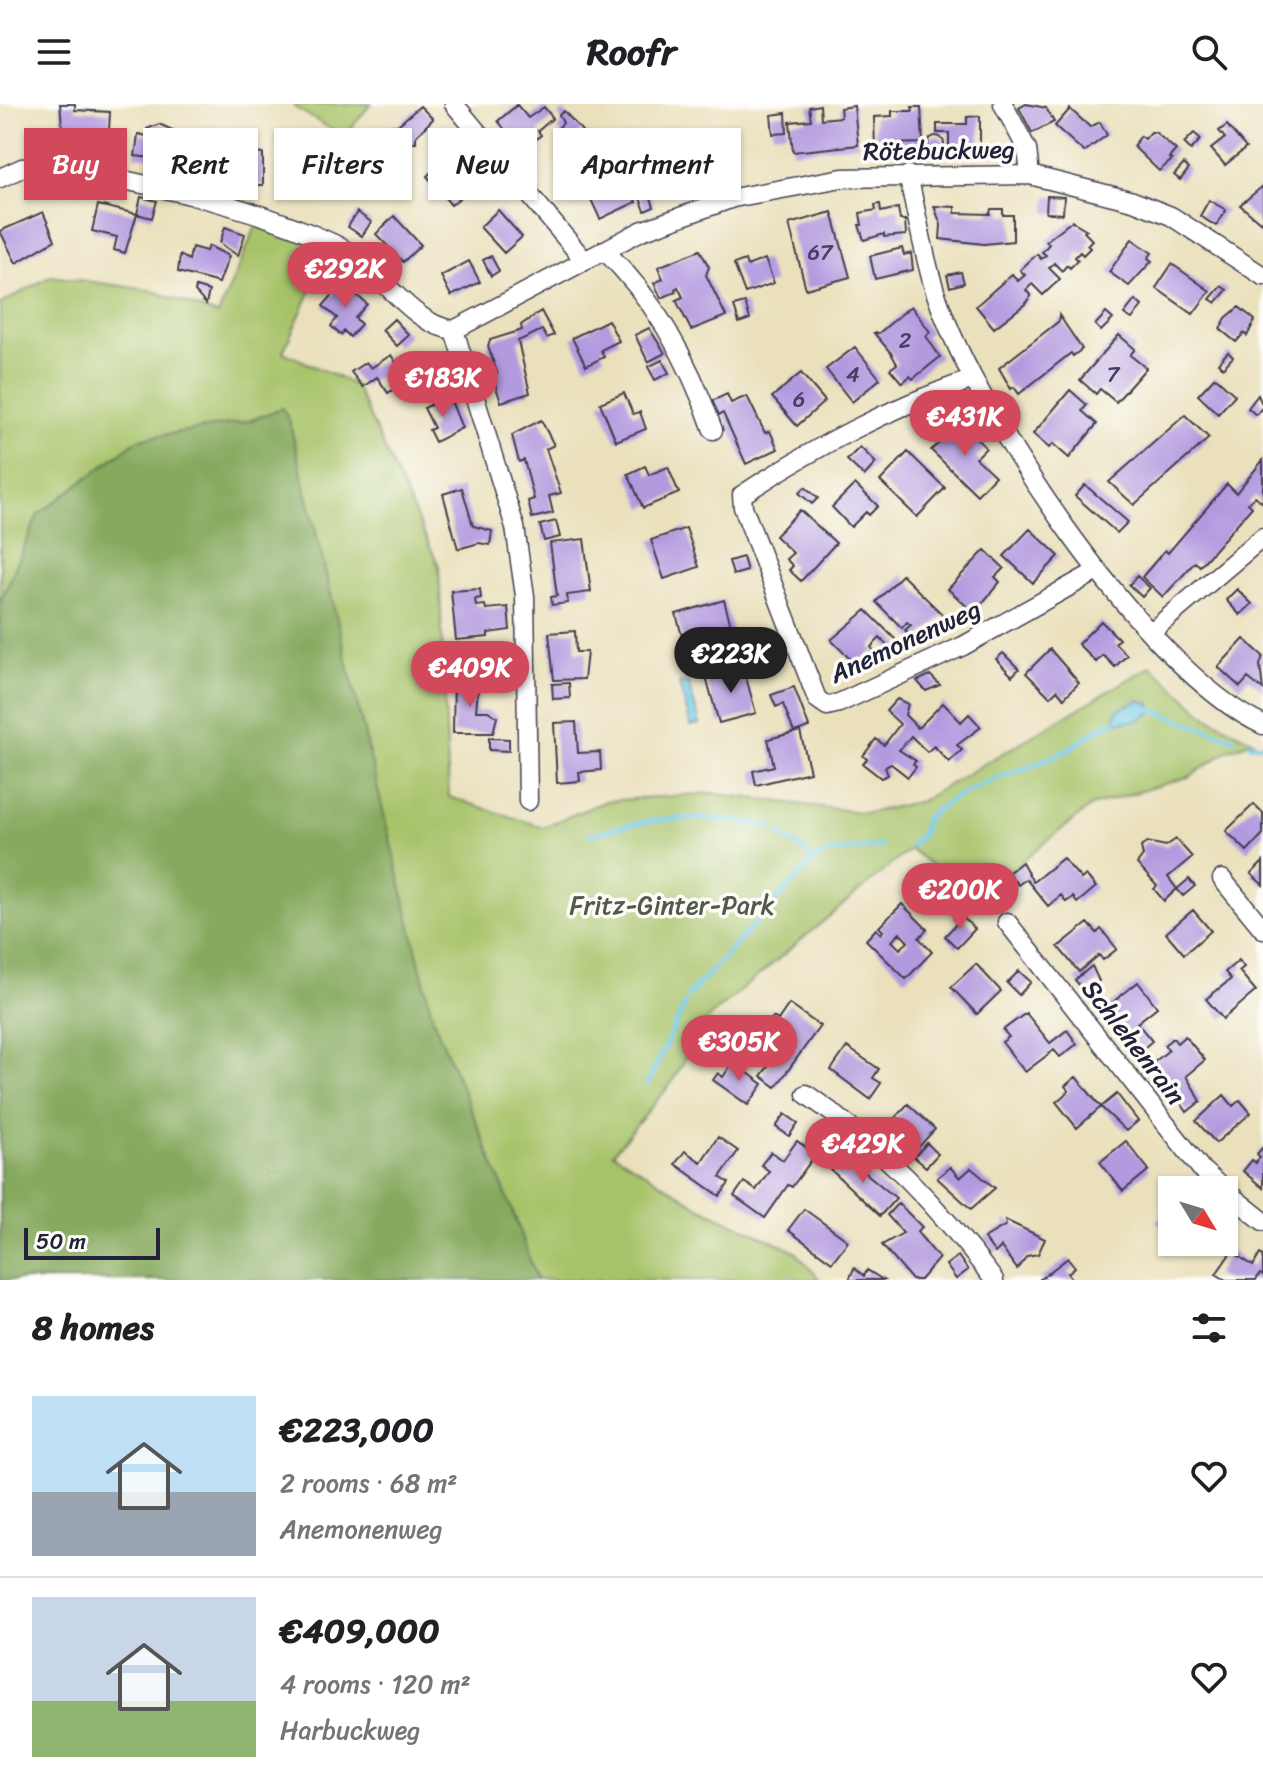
<!DOCTYPE html>
<html lang="en">
<head>
<meta charset="utf-8">
<style>
  body { margin:0; font-family:Sriracha,sans-serif; background:#f6f6f6; color:#202124; height:100vh; display:flex; flex-direction:column; font-size:30px; white-space:nowrap }
  * { box-sizing:border-box; margin:0 }
  p { font-size:26px; color:#757577 }
  .icon { flex:none; width:44px; height:44px; fill:none; stroke:currentColor; stroke-width:2; stroke-linecap:round; stroke-linejoin:round }
  .map { position:relative; height:1176px; overflow:hidden }
  .side { display:flex; flex-direction:column; background:#fff; flex:1 }
  .side>* { flex:none }
  .banner { position:absolute; left:24px; top:24px; width:800px; height:72px; display:flex; gap:16px }
  .needle { width:52px; rotate:128deg }
  .tools { position:absolute; left:1158px; top:1072px; display:grid; gap:16px }
  .tools a { display:grid; place-items:center; width:80px; height:80px; border-radius:0px; background:#fff; box-shadow:0 2px 6px #0004; font-size:40px }
  .scale { position:absolute; left:24px; bottom:20px; width:136px; box-sizing:border-box; padding-left:8px; border:4px solid #22223b; border-top:0; font-size:22px; line-height:28px; white-space:nowrap; color:#22223b; -webkit-text-stroke:6px #fdfcf7; paint-order:stroke }
  .price { position:absolute; translate:-50% -68px; padding:0 18px; border-radius:28px; background:#d1495b; color:#fff; font-size:26px; line-height:52px; filter:drop-shadow(0 2px 4px #0008) }
  .price::after { content:''; position:absolute; left:50%; top:48px; width:24px; height:18px; margin-left:-12px; background:inherit; clip-path:polygon(0 0,100% 0,50% 100%) }
  .price.active { background:#222; color:#fff }
  ul { padding:0; list-style:none }
  li { display:flex; align-items:center; gap:24px; height:200px; padding:0 32px }
  li+li { border-top:2px solid #e0e0e0 }
  li span { display:grid; place-items:center; flex:none; width:224px; height:160px; border-radius:0px; color:#555 }
  li>.icon { margin-inline-start:auto }
  span .icon { width:96px; height:96px; fill:#fffc; stroke-width:1 }
  li b { font-size:34px }
  h2 { display:flex; justify-content:space-between; align-items:center; height:96px; padding:0 32px; font-size:34px }
  .tag { padding:0 28px; border-radius:0px; background:#fff; box-shadow:0 2px 6px #0004; font-size:28px; line-height:72px }
  .tag.active { background:#d1495b; color:#fff }
  header { display:flex; justify-content:space-between; align-items:center; height:104px; padding:0 32px; background:#fff; font-size:36px; font-weight:700 }
  .map>svg:first-child { display:block }
</style>
</head>
<body>
<header><svg class="icon" aria-label="menu" viewBox="0 0 24 24"><path d="M4 6h16M4 12h16M4 18h16"/></svg>Roofr<svg class="icon" aria-label="search" viewBox="0 0 24 24"><circle cx="10" cy="10" r="6"/><path d="M15 15l6 6"/></svg></header>
<div class="map">
<svg width="1263" height="1176" viewBox="0 0 1263 1176">
  <rect width="100%" height="100%" fill="#fdfcf7"/>
  <filter id="ink" filterUnits="userSpaceOnUse"><feTurbulence type="fractalNoise" baseFrequency=".0125" numOctaves="2"/><feDisplacementMap in="SourceGraphic" scale="16" xChannelSelector="R" yChannelSelector="G"/><feConvolveMatrix kernelMatrix="1 2 1 2 8 2 1 2 1" color-interpolation-filters="sRGB"/></filter>
  <filter id="wash" filterUnits="userSpaceOnUse"><feTurbulence type="fractalNoise" baseFrequency=".006" numOctaves="4" result="noise"/><feDisplacementMap in="SourceGraphic" scale="32" xChannelSelector="R" yChannelSelector="G"/><feGaussianBlur stdDeviation="1.8" result="paint"/><feColorMatrix in="noise" values="0 0 0 0 0 0 0 0 0 0 0 0 0 0 0 0 0 1.4 0 .05"/><feComposite in="paint" operator="in"/></filter>
  <g filter="url(#wash)">
    <rect width="100%" height="100%" fill="#eae0bc"/>
    <path fill="#a7c369" stroke="#647252" stroke-width="2" d="M296 0H371L344 33 294 3Z
      M259 115 330 144 283 248 355 281 439 462 449 693 543 723 606 697 711 689 868 709 921 697 1151 562 1206 612 1253 637 1228 646 1191 672 1091 702 975 795 910 745 709 913 671 980 613 1049 701 1104 796 1148 820 1176H537L512 1105 433 915 289 316 282 304 249 317 139 335 38 411 0 499V200L51 172 150 186 218 211Z"/>
    <path fill="#85a95d" stroke="#54664c" stroke-width="2" d="M282 304 289 316 433 915 512 1105 537 1176H0V499L38 411 139 335 249 317Z"/>
    <path fill="#66c6e4" stroke="#447490" stroke-width="2" d="M688 578 700 620 691 622 679 580Z
      M1139 596 1151 600 1153 606C1142 620 1130 617 1114 618L1117 606Z"/>
    <g fill="none" stroke-linecap="round" stroke-linejoin="round">
      <path stroke="#66c6e4" stroke-width="5" d="M1153 606 1234 635
        M1250 640 1263 641
        M779 729 815 755
        M589 731C661 711 699 710 772 722
        M911 742 923 728 925 715C967 678 1017 671 1065 647 1083 638 1094 624 1114 618
        M688 892 815 755 832 748 881 742
        M647 981 685 900
        M789 1174 791 1176"/>
    </g>
    <g id="blocks">
      <path fill="#b29adf" fill-rule="evenodd" d="M60 0H75V6L110 8 108 45 98 44 99 33 63 31Z
        M1026 0 1046 4 1054 18 1032 29 1019 4Z
        M517 1 528 14 544 3 553 14 538 27 541 31 522 47 498 17Z
        M820 1 821 15 841 13 840 4 854 2 858 41 793 48 790 18 811 16 809 3Z
        M420 2 433 15 416 32V38H411L389 58 364 31 376 24 398 21Z
        M912 3H921L923 39 886 40V46H875L874 13 892 12V7H913Z
        M1070 5 1090 23 1100 18 1107 31 1084 48 1055 22Z
        M564 7 582 27 568 38 557 25 563 19 559 11Z
        M786 9 787 29 773 30 771 11Z
        M980 12V43H949V29H937V20H967V13Z
        M159 20 179 29 178 57 135 52 138 30 147 32V25Z
        M1227 21 1246 44 1225 61 1211 45 1225 34 1219 27Z
        M1151 28H1155L1176 46 1169 54 1172 56 1159 67 1133 42 1141 32 1145 35Z
        M1194 29 1201 35 1191 46 1184 39Z
        M928 40a8 8 0 1 1 16 0a8 8 0 1 1-16 0Z
        M702 36 709 57 695 61 699 74 660 87 654 68 689 57 684 42Z
        M251 49 263 50V81H241V74L215 73 216 51 251 53Z
        M448 53 473 83 451 101 427 72Z
        M1184 60 1189 65 1180 76 1174 71Z
        M624 74 636 98 600 115 589 91Z
        M647 82 654 103 645 107 637 86Z
        M1263 82V116L1261 119 1240 101Z
        M1047 92 1064 93 1063 110 1046 109Z
        M141 93 157 97 152 114 137 110Z
        M1209 96 1226 106 1216 122 1200 112Z
        M880 100 881 108 898 104 900 116H905L906 131 884 133V130L864 136 859 121H862L860 109 876 106 875 101Z
        M98 101 137 110 125 149 114 146 117 133 92 127Z
        M934 102 955 103V109L990 110 991 105H1003V111H1013V137L984 140 940 135 941 121Z
        M498 106 522 133 504 149 480 123Z
        M43 108 55 136 16 159 0 127Z
        M357 108 371 118 362 132 348 123Z
        M832 108 850 173 806 185 789 120Z
        M394 112 421 141 403 158 376 130Z
        M1072 117 1087 126 1084 128 1092 136 1087 141 1090 144 1083 151 1080 148 1075 153 1078 156 1070 164 1067 161 1062 167 1054 159 1049 164 1060 175 1043 191 1032 180 1026 186 1031 192 1025 200 994 224 976 202 1012 170 1018 177 1025 171 1020 166 1037 150 1041 155 1046 151 1042 148 1049 140 1046 137Z
        M225 123 245 130 238 152 220 139Z
        M1132 135 1152 149 1148 154 1152 157 1129 182 1109 168Z
        M209 142 229 152 219 179 178 168 180 151 189 156 192 143 206 147Z
        M902 144 904 151 911 149 913 166 875 175 870 152Z
        M700 146 709 163 706 171 726 212 691 226 676 196 683 193 678 183 675 185 676 188 661 194 654 179 663 175 658 163Z
        M491 152 499 167 491 172 483 156Z
        M765 155 774 179 745 189 734 160 745 156 747 162Z
        M469 157 480 178 451 192 441 172Z
        M331 160 344 170 334 183 328 179 322 186 316 182Z
        M1172 160 1210 187 1193 210 1156 184Z
        M961 168 964 179 950 183 947 171Z
        M343 179 367 200 355 214 361 220 350 233 344 227 341 231 331 222 337 214 323 202Z
        M1221 182 1227 186 1216 199 1210 195Z
        M196 183 209 187 206 200 195 188Z
        M1135 196 1142 202 1132 215 1124 210Z
        M745 199 750 215 739 219 734 202Z
        M911 202 930 228 926 232 940 253 913 275 910 272 902 279 890 265 897 260 891 249 874 229H879Z
        M1239 203 1255 216 1247 232 1244 229 1236 238 1220 225 1226 214Z
        M541 207 554 231 547 234 542 226 518 237 530 289 501 298 492 271 497 269 488 242 490 236 522 226 521 221Z
        M1106 209 1113 215 1101 227 1095 221Z
        M1059 211 1082 245 1073 252 1071 249 1019 290 1014 283 1011 285 999 264 1059 217Z
        M394 215 409 231 397 242 382 226Z
        M608 216 619 237 601 246 604 253 586 262 572 234Z
        M649 224 665 249 648 258 635 231Z
        M1119 231 1135 245 1130 251 1146 264 1116 298 1100 285 1096 290 1080 276Z
        M855 243 880 275 852 298 826 265Z
        M1228 248 1233 253 1223 264 1218 259Z
        M391 251 403 269 406 267 411 273 388 289 377 273 363 283 351 268 366 258 371 264Z
        M662 256 669 269 655 276 648 263Z
        M801 269 825 297 797 322 772 293Z
        M1215 273 1235 291 1218 310 1198 291Z
        M1070 286 1087 301 1082 307 1097 320 1069 354 1053 340 1049 344 1033 330Z
        M624 289 633 310 640 308 646 325 616 337 600 299Z
        M727 290 731 299 747 292 765 329 770 327 778 345 746 360 723 309 719 311 712 297Z
        M1258 291 1263 302 1256 311 1248 304Z
        M449 292 462 324 435 338 429 326 434 324 424 304Z
        M1185 311 1209 334 1134 401 1109 378Z
        M541 316 554 341 546 345 561 389 549 392 553 409 532 414 528 397 534 395 524 356 519 358 512 331Z
        M962 320 986 344 976 354 995 372 977 391 931 346Z
        M860 343 876 359 864 372 847 356Z
        M908 348 945 384 917 413 880 377Z
        M1263 356V399L1255 392 1248 399 1252 403 1200 462 1195 458 1163 493 1142 473 1165 446 1168 449 1227 380 1236 389Z
        M645 362 649 371 668 363 679 389 643 404 628 370Z
        M855 380 878 402 869 411 866 408 851 423 832 403Z
        M1085 381 1128 418 1117 429 1075 392Z
        M805 383 818 394 812 400 799 389Z
        M462 384 473 422 492 427 490 441 479 439 458 445 443 390Z
        M800 406 836 439 801 477 789 466 793 462 786 455 793 449 775 432Z
        M556 417 560 433 544 437 540 421Z
        M686 424 699 463 664 475 651 436Z
        M1030 425 1059 452 1033 479 1004 452Z
        M584 435 591 488 567 491 568 499 552 501 551 493 557 492 550 439Z
        M985 446 1004 464 995 473 1000 478 974 509 948 485Z
        M743 453 747 467 733 471 729 457Z
        M902 471 943 511 916 538 905 526 911 521 907 518 902 524 876 498Z
        M1137 472 1150 484 1142 493 1129 481Z
        M480 485 481 494 475 495 476 502 485 501 486 505 508 503 510 526 488 529V533L456 536 451 487Z
        M1237 485 1252 500 1240 511 1226 496Z
        M724 496 735 536 687 550 676 510Z
        M866 506 901 541 894 549 880 534 871 543 874 547 855 560 831 536Z
        M1101 517 1119 535 1115 539 1127 551 1115 563 1103 551 1096 558 1078 540Z
        M771 525 776 540 758 545 754 530Z
        M575 527 576 548H587L584 575 554 576 549 529Z
        M1244 535 1263 552 1260 561 1263 586 1248 574 1240 583 1218 563Z
        M1050 545 1079 579 1064 594 1057 586 1050 593 1026 569Z
        M1003 549 1019 565 1012 572 996 555Z
        M512 551 513 567 496 568 495 552Z
        M743 563 756 609 719 619 706 573Z
        M930 571 940 581 926 587 917 577Z
        M454 574H479L476 607H488L497 613 493 629H453Z
        M569 579 570 594 553 595 552 580Z
        M794 583 809 623 794 628 783 600 776 603 771 591Z
        M897 595 908 600 905 611 918 624 943 599 961 618 969 610 981 623 957 641 962 646 949 658 934 642 927 648 911 632 899 646 916 657 913 660 916 663 908 673 891 660 885 663 888 671 881 674 863 660 867 655 863 652 876 635 884 641 900 620 886 607Z
        M576 618 578 649 600 648 601 666 579 668 580 677 557 679 554 619Z
        M800 627 810 668 756 681 753 667 774 662 768 635Z
        M489 634 509 635V647L489 646Z
        M1254 700 1263 709V730L1247 747 1226 727Z
        M1176 735 1192 753 1168 773 1177 785 1189 775 1195 782 1183 792 1177 785 1164 797 1154 785 1157 782 1137 760 1143 752 1141 743 1147 738 1166 742Z
        M1063 754 1081 775 1086 771 1096 783 1077 799 1073 793 1066 798 1061 791 1048 802 1026 775 1018 781 1008 769 1022 758 1033 778Z
        M1263 758V781L1251 770Z
        M902 800 927 825 919 834 932 848 906 875 866 836 876 825 881 830 883 827 879 823ZM900 829 908 838 900 845 892 837Z
        M1193 806 1211 827 1184 850 1166 829Z
        M958 809 975 825 957 844 945 832 958 818 954 814Z
        M1088 819 1097 829 1101 825 1117 845 1103 856 1099 851 1079 868 1058 843Z
        M1239 856 1244 863 1239 867 1256 887 1223 915 1206 895 1231 875 1225 868Z
        M976 860 1001 887 977 910 951 883Z
        M1092 862 1099 877 1085 888 1075 876Z
        M1019 867 1031 878 1019 891 1007 879Z
        M1138 878 1157 903 1137 919 1152 937 1138 949 1107 903Z
        M789 900 820 922 776 983 761 972 786 939 765 924 773 913 778 916Z
        M1026 909 1050 939 1067 926 1077 940 1060 953 1054 946 1025 968 1002 938 1009 933 1003 926Z
        M1185 932 1205 956 1186 972 1201 997 1187 1008 1153 959 1169 946 1164 941 1173 934 1177 939Z
        M847 943 879 965 873 974 881 979 870 995 831 966Z
        M733 958 763 980 748 1001 713 976 718 969 723 973Z
        M1076 973 1101 1003 1077 1024 1056 998 1069 987 1065 982Z
        M1117 990 1138 1017 1126 1027 1101 1003Z
        M1224 991 1233 1002 1240 996 1251 1009 1216 1039 1196 1017Z
        M908 1000 935 1025 916 1046 888 1021Z
        M785 1010 798 1019 789 1032 776 1023Z
        M817 1030 830 1039 820 1053 816 1050 792 1083 788 1081 765 1114 734 1092 744 1078 756 1086 769 1067 761 1061 771 1048 783 1056 797 1037 807 1044Z
        M718 1033 738 1047 720 1073 729 1079 720 1092 675 1060 685 1047 701 1058Z
        M1126 1037 1149 1066 1123 1087 1100 1058Z
        M927 1039 938 1050 926 1063 914 1053Z
        M1263 1043V1084L1243 1067 1252 1056 1256 1059 1260 1053 1257 1050Z
        M844 1051 896 1094 880 1112 830 1065Z
        M950 1063 960 1074 971 1064 995 1084 971 1105 937 1074Z
        M898 1099 922 1123 917 1128 939 1154 920 1176H912L882 1141 903 1129 887 1111Z
        M804 1105 848 1137 832 1158 788 1126Z
        M1172 1105V1131L1156 1117Z
        M1005 1116 1045 1135 1038 1150 1027 1152 1017 1165 1001 1143 995 1149 984 1134 1006 1121Z
        M1232 1147 1253 1162 1260 1150 1263 1152V1172L1260 1170 1256 1176H1226L1216 1170Z
        M958 1152 968 1166 956 1175 946 1161Z
        M1068 1154 1075 1163 1068 1169 1073 1176H1039Z
        M854 1164 864 1172 867 1166 883 1176H849Z"/>
    </g>
  </g>
  <g filter="url(#ink)">
    <use href="#blocks" fill-opacity="0" stroke="#403e4e" stroke-width="2"/>
    <g fill="none" stroke-linecap="round" stroke-linejoin="round">
      <defs>
        <path id="minor" d="M454 0 584 156
          M1003 0 1027 45 1030 71
          M908 71C916 106 922 142 932 177 967 301 1146 567 1263 621
          M0 74 22 64 49 61C145 80 243 98 332 139 378 160 409 221 454 226
          M604 146C655 195 690 260 713 326
          M454 226 641 127 733 94 842 74 1030 71 1133 97 1171 112 1263 172
          M454 226 515 423 525 492 528 697
          M973 275C887 305 818 341 742 391L743 403 817 595 827 602 839 599 963 542 1097 467
          M1151 528 1263 433
          M1222 775 1263 825
          M1007 818 1202 1066 1224 1086
          M806 990C881 1041 940 1104 994 1176
          M1224 1086 1263 1117"/>
      </defs>
      <use href="#minor" stroke="#403e4e" stroke-width="21"/>
      <use href="#minor" stroke="#fff" stroke-width="18"/>
    </g>
  </g>
  <g text-anchor="middle" dominant-baseline="central" stroke-width="7" stroke-linejoin="round" paint-order="stroke">
    <g font-size="22" fill="#464064">
      <text x="820" y="148">67</text>
      <text x="905" y="236">2</text>
      <text x="853" y="270">4</text>
      <text x="1113" y="270">7</text>
      <text x="799" y="295">6</text>
    </g>
    <g font-size="26" fill="#22223b" stroke="#fdfcf7">
      <text transform="translate(939 46) rotate(-1)">Rötebuckweg</text>
      <text transform="translate(905 537) rotate(-25)">Anemonenweg</text>
      <text transform="translate(1134 938) rotate(52)">Schlehenrain</text>
    </g>
    <g font-size="26" fill="#515a4b" stroke="#fdfcf7">
      <text x="672" y="801">Fritz-Ginter-Park</text>
    </g>
  </g>
</svg>
<div class="tools">
<a><svg class="needle" viewBox="-14 -14 28 28"><path d="M0-13l5 13h-10z" fill="#e53935"/><path d="M0 13l5-13h-10z" fill="#757577"/></svg></a>
</div>
<div class="scale">50 m</div>
<b class="price" style="left:345px;top:206px">€292K</b>
<b class="price" style="left:443px;top:315px">€183K</b>
<b class="price" style="left:965px;top:354px">€431K</b>
<b class="price active" style="left:731px;top:591px">€223K</b>
<b class="price" style="left:470px;top:605px">€409K</b>
<b class="price" style="left:960px;top:827px">€200K</b>
<b class="price" style="left:739px;top:979px">€305K</b>
<b class="price" style="left:863px;top:1081px">€429K</b>
<div class="banner">
<a class="tag active">Buy</a>
<a class="tag">Rent</a>
<a class="tag">Filters</a>
<a class="tag">New</a>
<a class="tag">Apartment</a>
</div>
</div>
<section class="side">
<h2>8 homes<svg class="icon" aria-label="filters" viewBox="0 0 24 24"><path d="M4 7h16M4 17h16"/><circle cx="9" cy="7" r="2"/><circle cx="15" cy="17" r="2"/></svg></h2>
<ul>
<li><span style="background:linear-gradient(#bfe0f5 60%,#9aa5b1 0)"><svg class="icon" aria-label="home" viewBox="0 0 24 24"><path d="M3 11l9-7 9 7M6 9v11h12V9"/></svg></span><div><b>€223,000</b><p>2 rooms · 68 m²</p><p>Anemonenweg</p></div><svg class="icon" aria-label="heart" viewBox="0 0 24 24"><path d="M12 20l-8-8c-3-5 5-10 8-4 3-6 11-1 8 4z"/></svg></li>
<li><span style="background:linear-gradient(#c9d6e8 65%,#8fb573 0)"><svg class="icon" aria-label="home" viewBox="0 0 24 24"><path d="M3 11l9-7 9 7M6 9v11h12V9"/></svg></span><div><b>€409,000</b><p>4 rooms · 120 m²</p><p>Harbuckweg</p></div><svg class="icon" aria-label="heart" viewBox="0 0 24 24"><path d="M12 20l-8-8c-3-5 5-10 8-4 3-6 11-1 8 4z"/></svg></li>
</ul>
</section>
</body>
</html>
